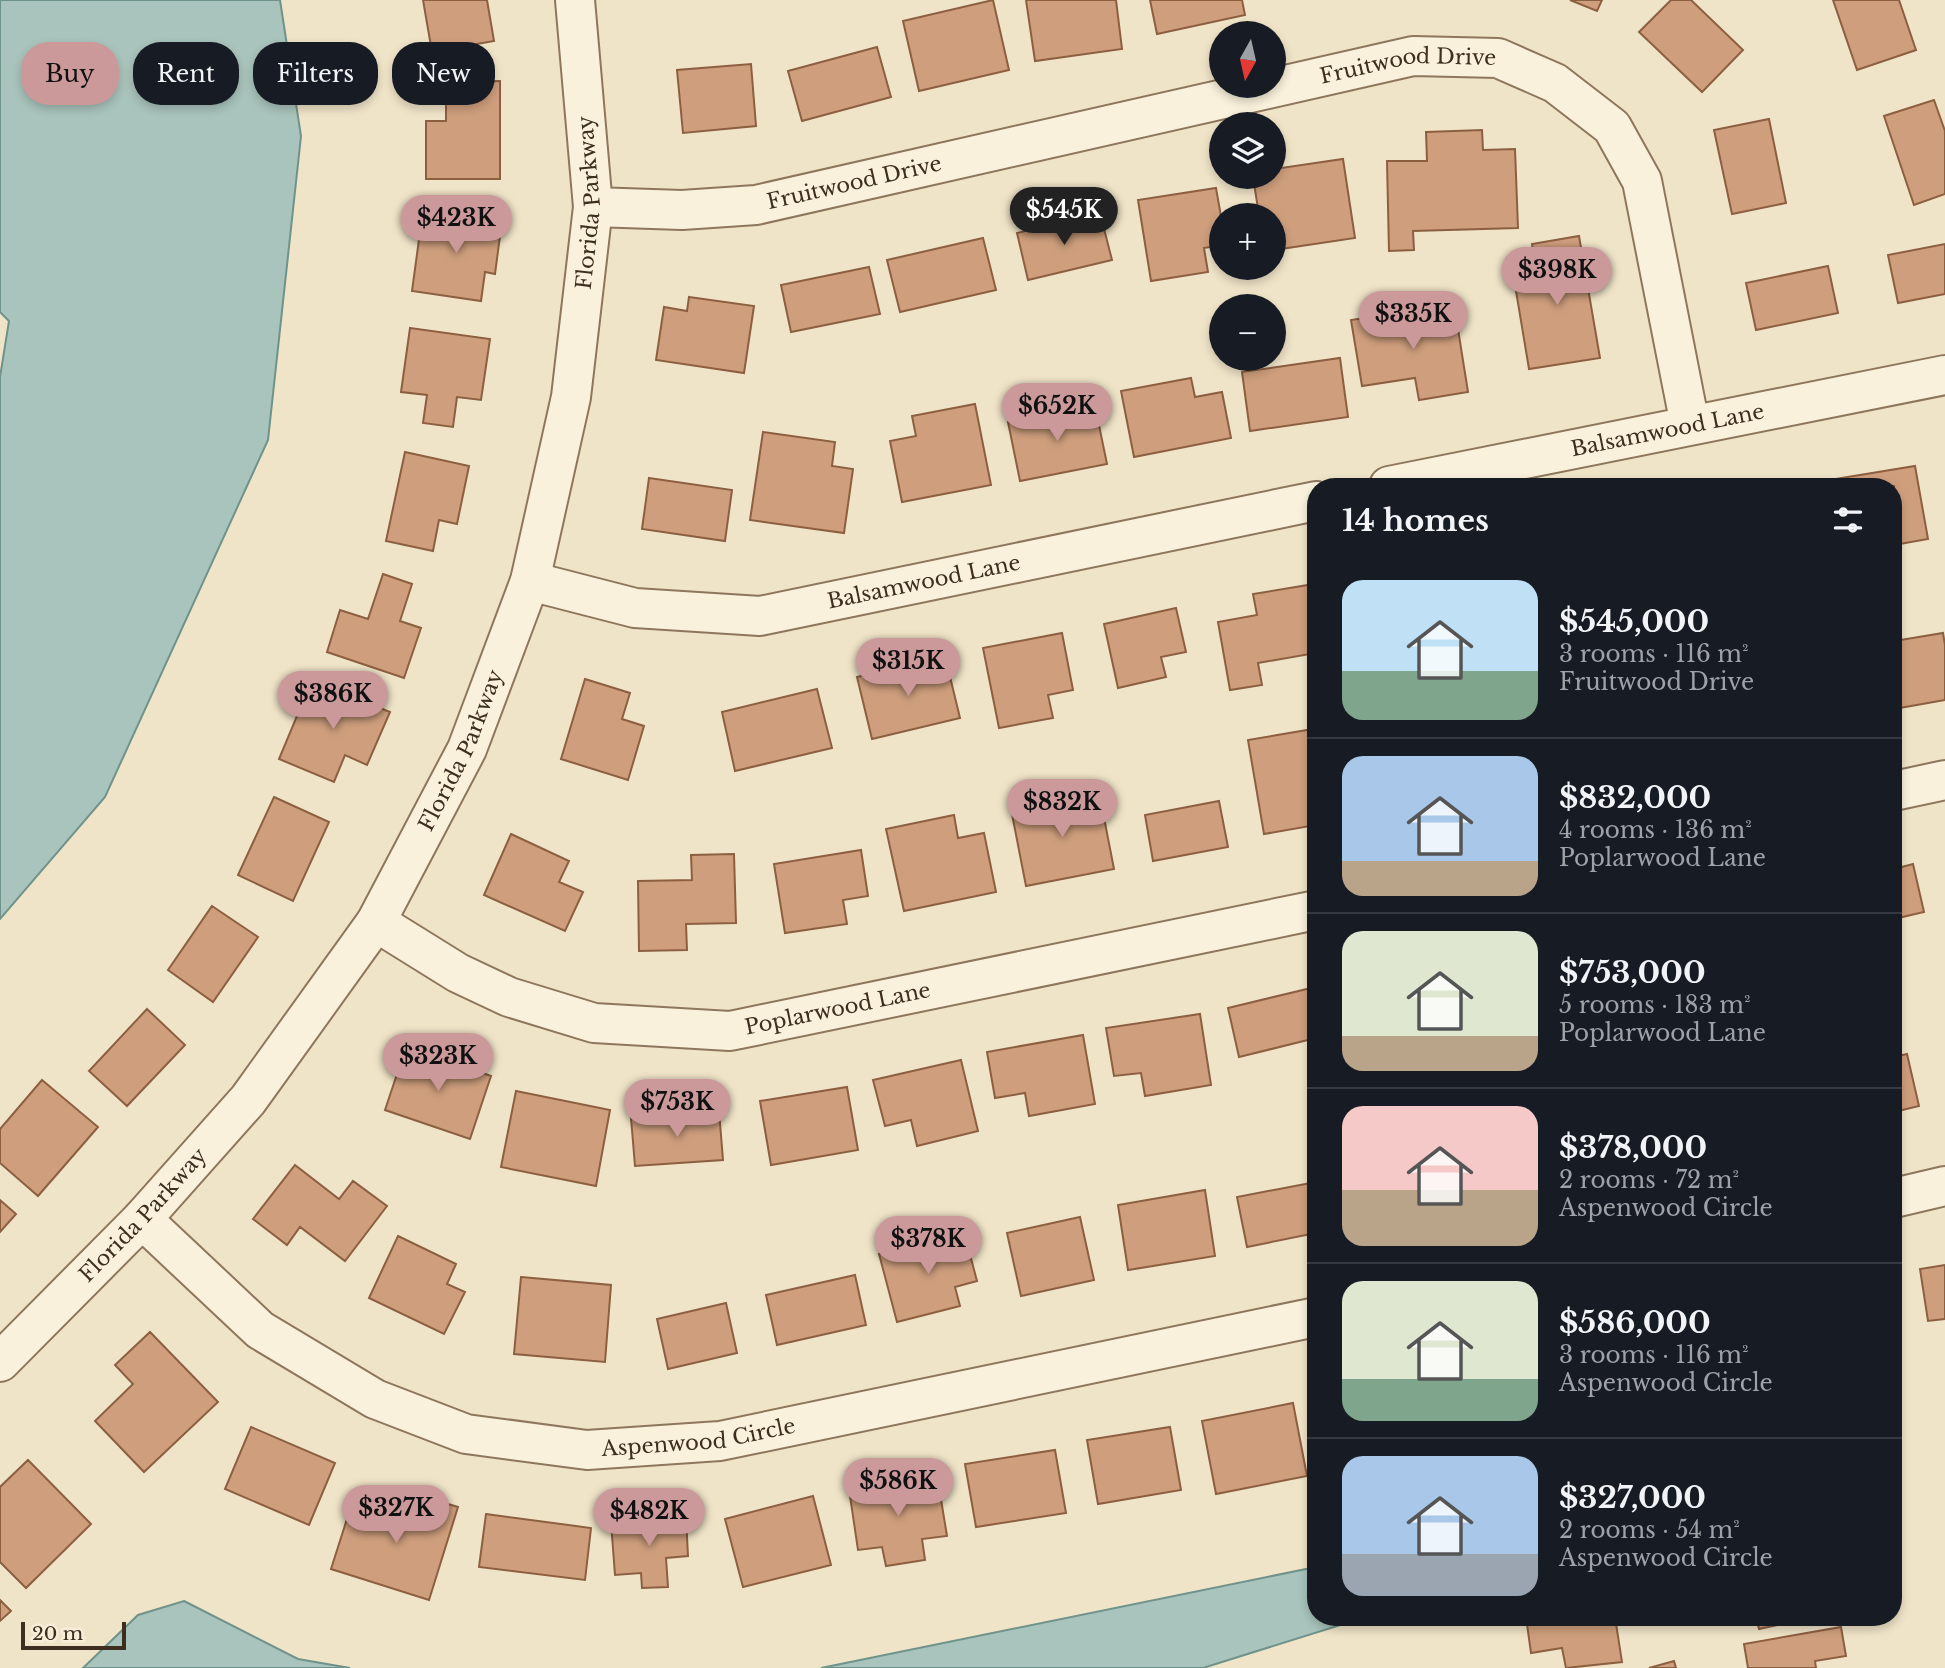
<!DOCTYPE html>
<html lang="en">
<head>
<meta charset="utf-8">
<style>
  body { margin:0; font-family:"Libre Baskerville",serif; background:#242831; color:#f1f3f6; height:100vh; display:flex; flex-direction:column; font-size:26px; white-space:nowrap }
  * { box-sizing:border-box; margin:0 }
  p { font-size:23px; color:#9ea1a6 }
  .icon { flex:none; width:38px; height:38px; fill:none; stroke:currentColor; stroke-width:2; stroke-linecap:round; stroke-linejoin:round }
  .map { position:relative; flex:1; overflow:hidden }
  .details { position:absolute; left:1307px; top:478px; width:595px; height:1148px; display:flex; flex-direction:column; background:#171b24; border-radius:28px; box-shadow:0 4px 10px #0003 }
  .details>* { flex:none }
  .hud { position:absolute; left:21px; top:42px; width:665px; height:63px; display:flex; gap:14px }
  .needle { width:46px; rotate:188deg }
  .controls { position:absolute; left:1209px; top:21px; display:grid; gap:14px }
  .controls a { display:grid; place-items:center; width:77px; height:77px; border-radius:50%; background:#171b24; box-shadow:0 4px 10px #0003; font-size:35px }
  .scale { position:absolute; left:21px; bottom:18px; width:105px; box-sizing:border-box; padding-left:7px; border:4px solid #3d2e20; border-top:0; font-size:19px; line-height:24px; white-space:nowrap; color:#3d2e20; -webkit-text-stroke:5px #f7eed8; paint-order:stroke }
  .price { position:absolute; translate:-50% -60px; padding:0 16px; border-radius:24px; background:#cc999b; color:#111; font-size:23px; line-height:46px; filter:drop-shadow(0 2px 4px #0008) }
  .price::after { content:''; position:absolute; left:50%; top:42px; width:21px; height:16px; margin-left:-10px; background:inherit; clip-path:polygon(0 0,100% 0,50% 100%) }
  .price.selected { background:#222; color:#fff }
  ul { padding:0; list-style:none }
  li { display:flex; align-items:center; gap:21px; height:175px; padding:0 35px }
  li+li { border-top:2px solid #363941 }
  li span { display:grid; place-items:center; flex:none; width:196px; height:140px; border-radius:21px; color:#555 }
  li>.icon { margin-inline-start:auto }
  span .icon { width:84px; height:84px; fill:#fffc; stroke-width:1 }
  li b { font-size:30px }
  h2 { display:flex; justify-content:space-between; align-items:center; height:84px; padding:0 35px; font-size:30px }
  .tag { padding:0 24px; border-radius:28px; background:#171b24; box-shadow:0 4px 10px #0003; font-size:24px; line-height:63px }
  .tag.selected { background:#cc999b; color:#111 }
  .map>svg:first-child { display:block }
</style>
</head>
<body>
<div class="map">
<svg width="1945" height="1668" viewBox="0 0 1945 1668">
  <rect width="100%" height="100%" fill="#f0e4c8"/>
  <path fill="#a9c4bc" stroke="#6f938a" stroke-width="2" d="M0 0H280L301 136 268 440 105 797 0 919V377L9 321 0 312Z
    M1316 1567V1617H1366L1203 1668H821Z
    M184 1601 298 1659 350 1668H83L138 1615Z"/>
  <path fill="#cf9f7d" stroke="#8d5f41" stroke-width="2" d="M423 0H487L494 41 432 52Z
    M993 0 1009 70 919 91 903 21Z
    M1026 0H1116L1122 49 1035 61Z
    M1150 0H1242L1245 15 1157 34Z
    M1570 0H1602L1597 11Z
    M1671 0H1691L1743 50 1702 92 1639 32Z
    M1833 0H1899L1916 50 1857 70Z
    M877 47 891 97 802 121 788 71Z
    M751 64 756 126 683 133 677 70Z
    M500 81V179H426V121H446V82Z
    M1934 100 1945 131V194L1914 205 1884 116Z
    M1769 119 1786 203 1732 214 1714 130Z
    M1482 130 1483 150 1515 149 1518 228 1413 231 1414 250 1389 251 1387 161H1427L1426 132Z
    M1343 159 1355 238 1274 250V215H1259L1253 177H1274V169Z
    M1216 188 1222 222V245L1204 248 1208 272 1151 281 1138 200Z
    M423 210 502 221 495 274 485 272 481 301 412 291Z
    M1100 213 1112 260 1028 280 1017 233Z
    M1579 236 1600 358 1529 369 1514 279 1537 276 1532 244Z
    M983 238 996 290 900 312 887 260Z
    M1945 244V294L1898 303 1888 255Z
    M1828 266 1838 313 1756 330 1746 283Z
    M869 267 880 314 791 332 781 285Z
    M689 297 754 306 744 373 656 360 664 307 687 311Z
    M1454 304 1468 392 1419 400 1415 378 1362 386 1351 320Z
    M410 328 490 339 481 400 457 397 453 427 423 423 427 395 401 392Z
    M1340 358 1348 417 1250 431 1242 372Z
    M1191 378 1195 397 1222 392 1231 438 1134 457 1121 391Z
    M975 404 991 485 902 502 890 441 916 436 912 416Z
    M1095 406 1107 464 1020 481 1008 422Z
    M763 432 835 442 832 466 853 469 844 533 750 520Z
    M405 452 469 466 457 524 439 520 433 551 386 541Z
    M1915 466 1928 539 1894 545V486H1818L1817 482Z
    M649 478 732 490 725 541 642 529Z
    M383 574 412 584 400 621 421 628 404 678 327 652 340 610 368 619Z
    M1308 585 1316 634V653L1258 663 1262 685 1230 690 1218 622 1257 615 1253 594Z
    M1176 608 1186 652 1161 657 1166 677 1118 688 1104 624Z
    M1062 633 1073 690 1048 695 1053 718 999 728 983 648Z
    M1943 633 1945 645V700L1894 709V641Z
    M945 656 960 718 872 739 857 677Z
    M585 679 630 693 622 719 644 726 628 780 561 759Z
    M312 680 390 712 367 765 345 755 334 782 279 759Z
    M817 689 832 748 735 771 722 712Z
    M1313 729 1316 750V825L1264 834 1248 740Z
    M1099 792 1114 869 1026 886 1011 809Z
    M274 797 329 822 293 901 238 875Z
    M1219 801 1228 847 1153 861 1145 815Z
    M954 815 958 838 984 833 996 892 904 911 886 829Z
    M511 834 569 861 559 882 583 892 565 931 484 895Z
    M861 850 868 896 843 900 847 924 785 933 774 864Z
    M734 854 736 923 686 924 687 950 639 951 638 881 692 880 691 855Z
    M1913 864 1924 912 1894 919V869Z
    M212 906 258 937 213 1002 168 970Z
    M1311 988 1316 1009V1038L1239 1057 1228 1008Z
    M147 1009 185 1045 127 1106 89 1071Z
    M1200 1014 1211 1085 1145 1096 1141 1073 1114 1076 1106 1028Z
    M1083 1035 1095 1104 1029 1116 1025 1093 995 1098 987 1052Z
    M406 1047 491 1076 470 1139 385 1110Z
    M1907 1054 1919 1106 1894 1112V1057Z
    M961 1060 978 1131 917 1146 911 1120 885 1126 873 1080Z
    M42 1080 98 1127 38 1196 0 1163V1129Z
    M847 1087 858 1150 771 1165 760 1101Z
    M516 1091 610 1110 596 1186 501 1167Z
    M719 1111 723 1160 635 1166 631 1118Z
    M295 1165 339 1199 353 1181 387 1206 345 1261 300 1227 287 1245 253 1219Z
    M1316 1182V1233L1247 1247 1237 1197Z
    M1205 1190 1215 1256 1128 1270 1118 1205Z
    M0 1200 16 1214 0 1232Z
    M1080 1217 1094 1280 1021 1296 1007 1233Z
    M964 1232 977 1281 955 1287 960 1306 897 1322 879 1254Z
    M398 1236 456 1264 447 1284 465 1292 444 1334 369 1298Z
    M1945 1265V1319L1928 1321 1920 1269Z
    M855 1275 866 1325 777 1345 766 1295Z
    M521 1277 611 1285 605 1362 514 1354Z
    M726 1303 737 1353 668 1369 657 1319Z
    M150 1332 218 1402 144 1472 95 1421 133 1384 115 1365Z
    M1293 1403 1307 1476 1216 1494 1202 1421Z
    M251 1427 335 1463 309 1525 225 1489Z
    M1170 1427 1181 1490 1098 1504 1087 1440Z
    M1055 1450 1066 1513 976 1527 965 1464Z
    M28 1460 91 1524 26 1588 0 1562V1487Z
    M937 1475 947 1536 922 1539 925 1560 886 1566 882 1547 858 1550 849 1489Z
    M411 1493 458 1507 429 1600 331 1569 353 1500 404 1516Z
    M813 1496 831 1565 743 1587 725 1519Z
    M486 1514 591 1528 585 1580 479 1567Z
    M686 1517 688 1556 666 1558 668 1587 642 1588 641 1573 615 1575 611 1522Z
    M0 1600 11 1611 0 1621Z
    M1526 1617H1615L1622 1662 1566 1668 1562 1648 1531 1653Z
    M1756 1617H1814L1759 1629Z
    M1841 1627 1846 1656 1815 1661 1816 1668H1748L1744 1644Z
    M1674 1661 1676 1668H1649Z"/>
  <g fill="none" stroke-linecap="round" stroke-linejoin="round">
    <defs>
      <g id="minor">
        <path id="s1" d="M593 207 682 210 756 205 1413 56 1498 58 1555 83 1612 127 1642 181 1690 425"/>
        <path id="s2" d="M1389 486 1945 375"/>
        <path id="s3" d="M530 581 635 608 760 616 1316 501"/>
        <path d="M1894 791 1945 780"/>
        <path id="s4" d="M376 922 458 973 509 997 594 1023 730 1031 1316 910"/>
        <path d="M1894 1198 1945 1186"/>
        <path id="s5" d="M142 1219 260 1330 375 1399 466 1434 587 1450 720 1441 1316 1317"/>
        <path id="s6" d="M0 1362 142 1219 248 1100 376 922 467 749 530 581 571 397 593 207 575 0"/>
      </g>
    </defs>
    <use href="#minor" stroke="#8d765c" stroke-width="42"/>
    <use href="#minor" stroke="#faf1dc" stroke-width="38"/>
  </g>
  <g text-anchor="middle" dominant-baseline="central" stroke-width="6" stroke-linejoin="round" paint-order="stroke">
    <g font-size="21" fill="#3d2e20" stroke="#f7eed8">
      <text stroke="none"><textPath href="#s1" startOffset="831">Fruitwood Drive</textPath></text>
      <text stroke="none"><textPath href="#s1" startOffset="264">Fruitwood Drive</textPath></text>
      <text stroke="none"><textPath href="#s6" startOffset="1339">Florida Parkway</textPath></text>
      <text stroke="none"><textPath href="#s2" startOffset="284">Balsamwood Lane</textPath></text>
      <text stroke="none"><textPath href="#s3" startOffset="401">Balsamwood Lane</textPath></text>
      <text stroke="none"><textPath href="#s6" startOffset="772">Florida Parkway</textPath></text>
      <text stroke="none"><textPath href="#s4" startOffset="488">Poplarwood Lane</textPath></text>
      <text stroke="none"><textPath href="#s6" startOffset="205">Florida Parkway</textPath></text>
      <text stroke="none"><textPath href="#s5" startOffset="628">Aspenwood Circle</textPath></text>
    </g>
  </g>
</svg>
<div class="controls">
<a><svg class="needle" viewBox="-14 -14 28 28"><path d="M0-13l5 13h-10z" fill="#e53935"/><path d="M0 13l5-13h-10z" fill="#9ea1a6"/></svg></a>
<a><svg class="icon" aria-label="layers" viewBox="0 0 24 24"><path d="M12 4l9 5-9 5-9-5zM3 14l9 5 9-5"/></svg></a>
<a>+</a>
<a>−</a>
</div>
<div class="scale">20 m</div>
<b class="price selected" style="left:1064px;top:247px">$545K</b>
<b class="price" style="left:456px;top:255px">$423K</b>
<b class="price" style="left:1557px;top:307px">$398K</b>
<b class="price" style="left:1413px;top:351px">$335K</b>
<b class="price" style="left:1057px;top:443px">$652K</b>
<b class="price" style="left:908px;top:698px">$315K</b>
<b class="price" style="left:333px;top:731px">$386K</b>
<b class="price" style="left:1062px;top:839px">$832K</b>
<b class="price" style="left:438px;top:1093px">$323K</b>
<b class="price" style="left:677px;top:1139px">$753K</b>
<b class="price" style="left:928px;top:1276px">$378K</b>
<b class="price" style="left:898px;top:1518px">$586K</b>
<b class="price" style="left:396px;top:1545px">$327K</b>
<b class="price" style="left:649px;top:1548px">$482K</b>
<div class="hud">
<a class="tag selected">Buy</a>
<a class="tag">Rent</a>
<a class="tag">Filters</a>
<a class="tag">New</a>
</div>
<section class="details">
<h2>14 homes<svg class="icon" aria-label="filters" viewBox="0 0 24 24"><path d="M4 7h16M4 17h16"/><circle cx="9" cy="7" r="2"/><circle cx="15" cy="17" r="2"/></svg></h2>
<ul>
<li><span style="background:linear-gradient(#bfe0f5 65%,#7fa58c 0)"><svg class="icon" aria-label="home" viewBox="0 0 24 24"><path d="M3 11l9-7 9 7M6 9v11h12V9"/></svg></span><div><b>$545,000</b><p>3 rooms · 116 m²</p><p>Fruitwood Drive</p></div></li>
<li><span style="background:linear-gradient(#a9c7e8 75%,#b9a48a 0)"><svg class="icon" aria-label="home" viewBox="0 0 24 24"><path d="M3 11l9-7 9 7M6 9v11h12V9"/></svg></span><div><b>$832,000</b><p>4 rooms · 136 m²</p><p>Poplarwood Lane</p></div></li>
<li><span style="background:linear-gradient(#dfe7d0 75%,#b9a48a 0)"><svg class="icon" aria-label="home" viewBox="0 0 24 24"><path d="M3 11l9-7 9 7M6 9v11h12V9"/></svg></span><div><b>$753,000</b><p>5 rooms · 183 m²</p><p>Poplarwood Lane</p></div></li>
<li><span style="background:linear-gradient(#f6c9c9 60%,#b9a48a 0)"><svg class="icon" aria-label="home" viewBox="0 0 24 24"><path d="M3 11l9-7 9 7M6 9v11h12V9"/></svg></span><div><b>$378,000</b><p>2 rooms · 72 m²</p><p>Aspenwood Circle</p></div></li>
<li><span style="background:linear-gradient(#dfe7d0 70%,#7fa58c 0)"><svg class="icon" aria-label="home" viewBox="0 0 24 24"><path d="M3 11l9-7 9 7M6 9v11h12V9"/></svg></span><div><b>$586,000</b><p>3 rooms · 116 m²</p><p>Aspenwood Circle</p></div></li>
<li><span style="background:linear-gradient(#a9c7e8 70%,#9aa5b1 0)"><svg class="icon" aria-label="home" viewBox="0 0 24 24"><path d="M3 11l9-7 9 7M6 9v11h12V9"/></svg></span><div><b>$327,000</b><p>2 rooms · 54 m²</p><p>Aspenwood Circle</p></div></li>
</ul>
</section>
</div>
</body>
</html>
